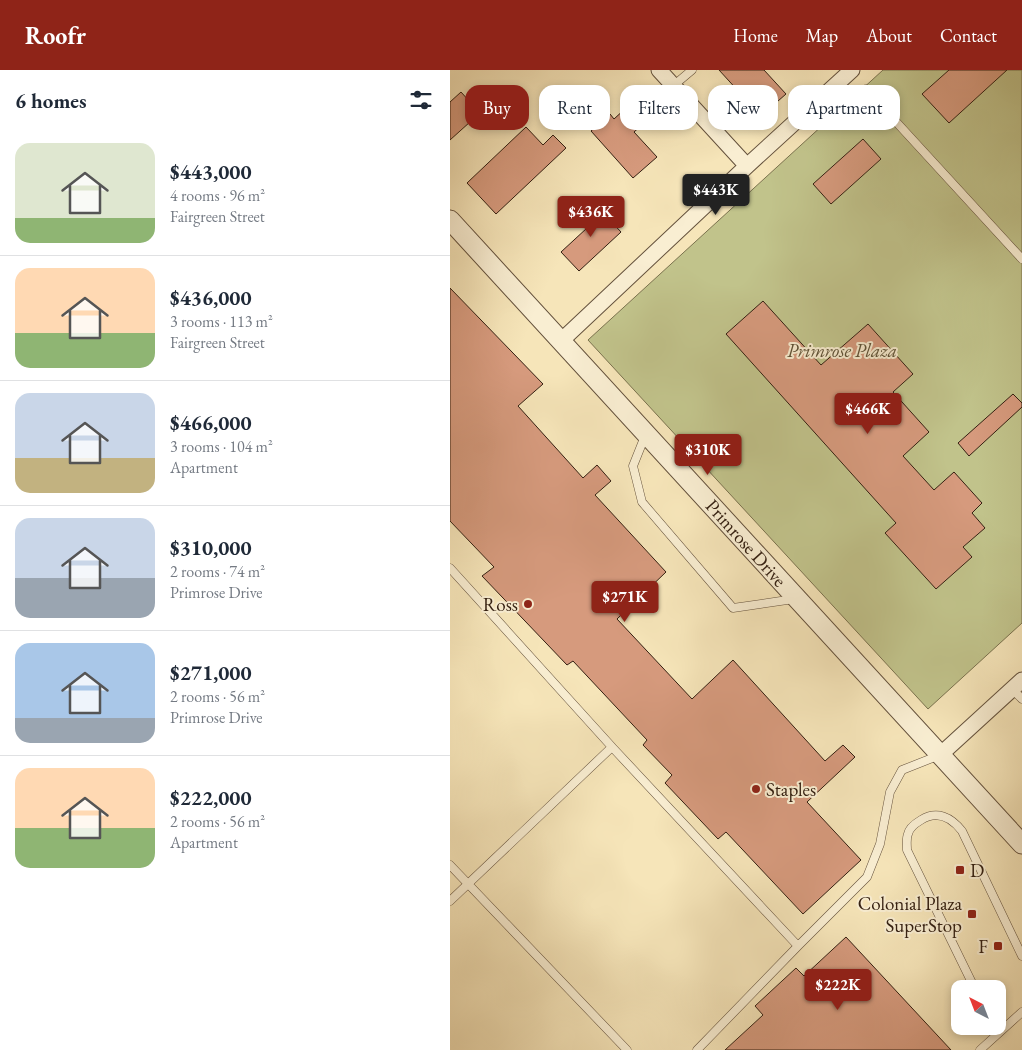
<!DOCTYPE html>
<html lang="en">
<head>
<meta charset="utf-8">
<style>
  body { margin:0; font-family:"EB Garamond",serif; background:#f2f2f3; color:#1f2937; height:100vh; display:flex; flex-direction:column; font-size:19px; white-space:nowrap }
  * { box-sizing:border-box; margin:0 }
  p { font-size:16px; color:#747a83 }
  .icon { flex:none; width:28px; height:28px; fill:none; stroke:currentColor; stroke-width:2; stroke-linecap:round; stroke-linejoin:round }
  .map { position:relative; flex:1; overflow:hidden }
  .drawer { display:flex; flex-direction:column; background:#fff; width:450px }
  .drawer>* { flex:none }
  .hud { position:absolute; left:15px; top:15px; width:475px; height:45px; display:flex; gap:10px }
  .needle { width:32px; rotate:318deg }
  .buttons { position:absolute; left:501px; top:910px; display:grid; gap:10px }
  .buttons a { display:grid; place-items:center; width:55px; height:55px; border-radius:10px; background:#fff; box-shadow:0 2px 8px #0003; font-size:25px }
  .price { position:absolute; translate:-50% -42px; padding:0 11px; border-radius:5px; background:#8f2418; color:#fff; font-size:16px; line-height:32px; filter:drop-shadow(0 1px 2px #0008) }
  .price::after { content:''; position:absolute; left:50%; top:30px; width:15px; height:11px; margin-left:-8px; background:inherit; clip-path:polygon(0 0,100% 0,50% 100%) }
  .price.current { background:#222; color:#fff }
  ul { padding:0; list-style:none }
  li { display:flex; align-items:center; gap:15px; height:125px; padding:0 15px }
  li+li { border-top:1px solid #e0e1e3 }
  li span { display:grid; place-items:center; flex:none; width:140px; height:100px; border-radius:15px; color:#555 }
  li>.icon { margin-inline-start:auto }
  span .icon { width:60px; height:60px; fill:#fffc; stroke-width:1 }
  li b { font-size:21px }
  h2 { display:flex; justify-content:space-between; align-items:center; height:60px; padding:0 15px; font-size:21px }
  .chip { padding:0 18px; border-radius:15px; background:#fff; box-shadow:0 2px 8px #0003; font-size:18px; line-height:45px }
  .chip.current { background:#8f2418; color:#fff }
  header { display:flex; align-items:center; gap:30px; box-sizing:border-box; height:70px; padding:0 25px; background:#8f2418; color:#fff }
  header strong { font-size:24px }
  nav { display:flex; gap:28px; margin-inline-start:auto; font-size:18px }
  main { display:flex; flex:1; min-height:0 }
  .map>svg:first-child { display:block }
</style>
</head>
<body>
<header>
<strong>Roofr</strong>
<nav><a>Home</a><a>Map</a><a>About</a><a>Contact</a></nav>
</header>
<main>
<section class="drawer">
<h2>6 homes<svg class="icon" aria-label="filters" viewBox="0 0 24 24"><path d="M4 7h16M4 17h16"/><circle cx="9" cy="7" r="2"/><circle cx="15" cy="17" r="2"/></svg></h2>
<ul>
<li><span style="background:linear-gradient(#dfe7d0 75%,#8fb573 0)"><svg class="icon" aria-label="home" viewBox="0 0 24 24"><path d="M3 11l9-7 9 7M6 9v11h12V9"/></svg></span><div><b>$443,000</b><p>4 rooms · 96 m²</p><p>Fairgreen Street</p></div></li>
<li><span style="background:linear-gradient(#ffd9b3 65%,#8fb573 0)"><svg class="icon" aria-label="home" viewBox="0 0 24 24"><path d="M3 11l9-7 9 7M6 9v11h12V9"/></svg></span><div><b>$436,000</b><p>3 rooms · 113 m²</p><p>Fairgreen Street</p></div></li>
<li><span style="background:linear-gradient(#c9d6e8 65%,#c2b280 0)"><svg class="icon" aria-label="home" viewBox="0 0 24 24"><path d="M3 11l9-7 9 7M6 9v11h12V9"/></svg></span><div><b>$466,000</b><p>3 rooms · 104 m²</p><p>Apartment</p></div></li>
<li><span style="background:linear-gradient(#c9d6e8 60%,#9aa5b1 0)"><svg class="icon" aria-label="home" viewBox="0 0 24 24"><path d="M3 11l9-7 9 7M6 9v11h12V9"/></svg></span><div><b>$310,000</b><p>2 rooms · 74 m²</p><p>Primrose Drive</p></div></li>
<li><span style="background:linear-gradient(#a9c7e8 75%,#9aa5b1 0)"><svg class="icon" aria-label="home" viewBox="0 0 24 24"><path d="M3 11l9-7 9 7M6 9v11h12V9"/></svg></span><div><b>$271,000</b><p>2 rooms · 56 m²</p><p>Primrose Drive</p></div></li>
<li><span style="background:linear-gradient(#ffd9b3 60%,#8fb573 0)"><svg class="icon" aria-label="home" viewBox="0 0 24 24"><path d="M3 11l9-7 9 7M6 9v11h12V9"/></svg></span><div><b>$222,000</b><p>2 rooms · 56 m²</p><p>Apartment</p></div></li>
</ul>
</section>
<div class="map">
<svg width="572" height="980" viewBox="0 0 572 980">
  <rect width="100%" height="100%" fill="#f6e5b9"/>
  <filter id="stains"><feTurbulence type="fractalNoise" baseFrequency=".004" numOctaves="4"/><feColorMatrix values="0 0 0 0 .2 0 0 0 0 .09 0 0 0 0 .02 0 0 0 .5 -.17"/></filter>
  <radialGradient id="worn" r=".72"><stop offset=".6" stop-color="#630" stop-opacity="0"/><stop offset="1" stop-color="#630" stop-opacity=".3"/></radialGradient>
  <path fill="#c1c38b" stroke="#7a724e" d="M433 0H572V553L478 639 138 270Z"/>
  <path fill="#d69a7d" stroke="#342012" d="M269 0H314L336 24 311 46Z
    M499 0H557L499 53 472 24Z
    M11 22 30 43 0 70V32Z
    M176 38 192 55 184 62 207 87 183 108 141 61 160 44 164 49Z
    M76 57 93 75 103 65 116 78 46 144 17 113Z
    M413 69 431 89 381 134 363 114Z
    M145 134 171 162 129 201 111 182 137 158 129 148Z
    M0 218 93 314 68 336 133 408 147 395 161 411 145 425 216 502 167 549 242 629 283 590 375 691 393 675 405 687 357 732 411 790 353 844 276 762 268 769 215 713 222 705 193 675 197 670 123 591 117 595 32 506 44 497 0 451Z
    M313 231 371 295 418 254 463 304 443 322 479 362 453 386 484 420 504 402 532 433 522 443 535 458 513 477 522 487 486 519 435 463 446 453 276 264Z
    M563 324 572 333V337L519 386 508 373Z
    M396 867 501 980H275L313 945 305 936 346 898 354 906Z"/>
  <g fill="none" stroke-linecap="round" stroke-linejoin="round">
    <defs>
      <path id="service" d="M223 16 242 0
        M416 19 572 189
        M195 366 183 396 192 432 283 538 344 529
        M0 498 162 677
        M562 619 572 629
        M0 795 177 980
        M0 831 162 677 348 876 247 980
        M348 876 417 807 430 774 440 722 452 700 490 685
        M525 919 457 780C457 775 456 768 458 764 459 758 466 753 471 750 487 740 501 747 512 761L572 886
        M530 980 572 942"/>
      <path id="minor" d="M209 0 297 96
        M111 271 297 96 402 0
        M490 685 572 610"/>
      <path id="tertiary" d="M0 150 572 774"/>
    </defs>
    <use href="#service" stroke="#64513c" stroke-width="9"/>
    <use href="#minor" stroke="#64513c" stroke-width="17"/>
    <use href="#tertiary" stroke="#64513c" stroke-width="21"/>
    <use href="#service" stroke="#f9eed2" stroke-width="8"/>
    <use href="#minor" stroke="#f9eed2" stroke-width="15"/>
    <use href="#tertiary" stroke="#f9eed2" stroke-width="19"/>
  </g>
  <g fill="#8f2418" stroke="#f9eed2" stroke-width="2">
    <circle cx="78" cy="534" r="5"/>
    <circle cx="306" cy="719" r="5"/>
    <rect x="505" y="795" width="10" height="10" rx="2.5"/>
    <rect x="517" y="839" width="10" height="10" rx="2.5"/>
    <rect x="543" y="871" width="10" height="10" rx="2.5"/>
  </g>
  <g text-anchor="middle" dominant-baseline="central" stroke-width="4" stroke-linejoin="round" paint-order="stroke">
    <g font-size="19" font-style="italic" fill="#5e5136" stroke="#f9eed2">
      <text x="392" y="280">Primrose Plaza</text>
    </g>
    <g font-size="19" fill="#342012" stroke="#f9eed2">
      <text transform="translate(296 473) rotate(48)">Primrose Drive</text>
    </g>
    <g font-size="19" fill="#342012" stroke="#f9eed2" text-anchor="end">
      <text x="68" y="534">Ross</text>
      <text x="316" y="719" text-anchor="start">Staples</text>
      <text x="520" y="800" text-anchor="start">D</text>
      <text x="512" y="833">Colonial Plaza<tspan x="512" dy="22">SuperStop</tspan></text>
      <text x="538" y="876">F</text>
    </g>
  </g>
  <rect width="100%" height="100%" filter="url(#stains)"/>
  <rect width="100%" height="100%" fill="url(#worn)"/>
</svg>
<div class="buttons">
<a><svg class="needle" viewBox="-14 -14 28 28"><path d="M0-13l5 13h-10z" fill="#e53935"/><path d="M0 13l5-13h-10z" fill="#747a83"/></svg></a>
</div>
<b class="price current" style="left:266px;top:146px">$443K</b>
<b class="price" style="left:141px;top:168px">$436K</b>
<b class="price" style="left:418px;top:365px">$466K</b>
<b class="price" style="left:258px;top:406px">$310K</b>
<b class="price" style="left:175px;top:553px">$271K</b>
<b class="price" style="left:388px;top:941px">$222K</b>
<div class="hud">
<a class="chip current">Buy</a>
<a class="chip">Rent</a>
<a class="chip">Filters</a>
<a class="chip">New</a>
<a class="chip">Apartment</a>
</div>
</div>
</main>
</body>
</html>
